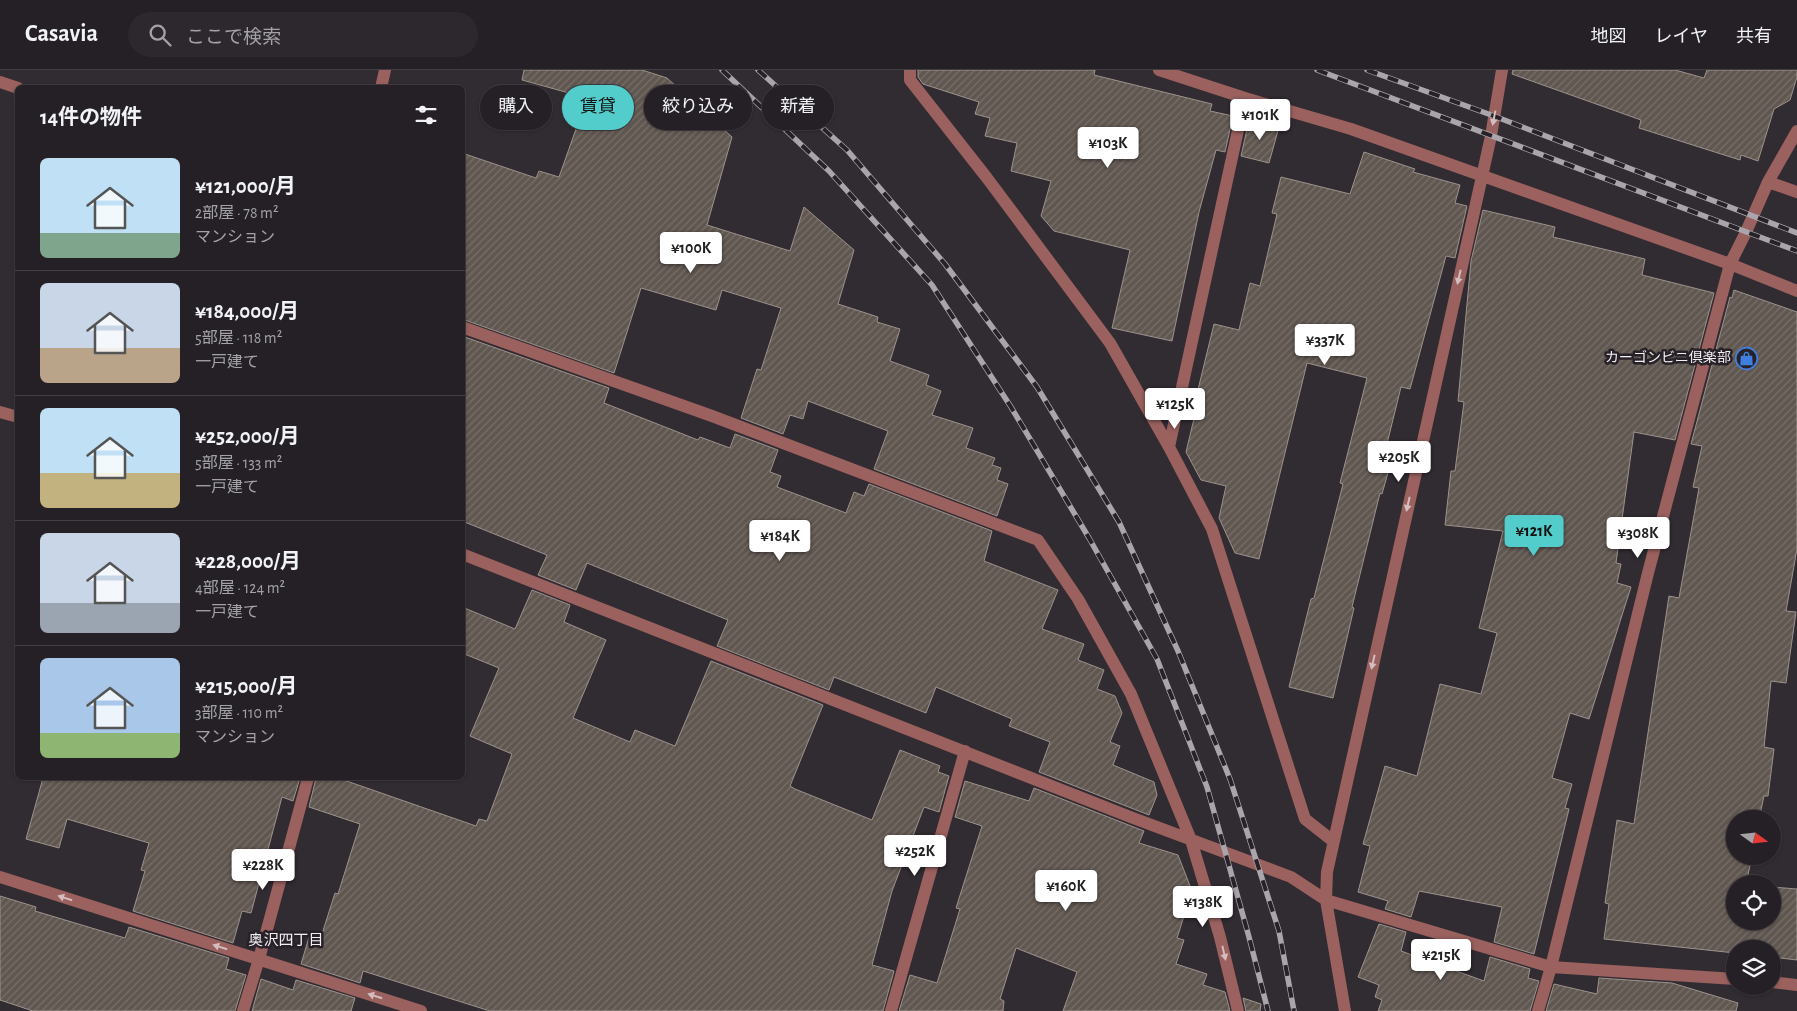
<!DOCTYPE html>
<html lang="ja">
<head>
<meta charset="utf-8">
<style>
  body { margin:0; font-family:"Alegreya Sans","Noto Sans JP",sans-serif; background:#2d282e; color:#f1f3f6; height:100vh; display:flex; flex-direction:column; font-size:19px; white-space:nowrap }
  * { box-sizing:border-box; margin:0 }
  p { font-size:16px; color:#a3a3a7 }
  .icon { flex:none; width:28px; height:28px; fill:none; stroke:currentColor; stroke-width:2; stroke-linecap:round; stroke-linejoin:round }
  .map { position:relative; flex:1; overflow:hidden }
  .sheet { position:absolute; left:15px; top:15px; width:450px; height:695px; display:flex; flex-direction:column; background:#252026; border-radius:8px; box-shadow:0 1px 4px #0004,0 0 0 1px #423e43 }
  .sheet>* { flex:none }
  .guide { position:absolute; left:480px; top:15px; width:475px; height:45px; display:flex; gap:10px }
  .needle { width:32px; rotate:105deg }
  .buttons { position:absolute; left:1726px; top:740px; display:grid; gap:10px }
  .buttons a { display:grid; place-items:center; width:55px; height:55px; border-radius:50%; background:#252026; box-shadow:0 1px 4px #0004,0 0 0 1px #423e43; font-size:25px }
  .price { position:absolute; translate:-50% -42px; padding:0 11px; border-radius:5px; background:#fff; color:#222; font-size:16px; line-height:32px; filter:drop-shadow(0 1px 2px #0008) }
  .price::after { content:''; position:absolute; left:50%; top:30px; width:15px; height:11px; margin-left:-8px; background:inherit; clip-path:polygon(0 0,100% 0,50% 100%) }
  .price.active { background:#53cdcb; color:#111 }
  ul { padding:0; list-style:none }
  li { display:flex; align-items:center; gap:15px; height:125px; padding:0 25px }
  li+li { border-top:1px solid #423e43 }
  li span { display:grid; place-items:center; flex:none; width:140px; height:100px; border-radius:8px; color:#555 }
  li>.icon { margin-inline-start:auto }
  span .icon { width:60px; height:60px; fill:#fffc; stroke-width:1 }
  li b { font-size:21px }
  h2 { display:flex; justify-content:space-between; align-items:center; height:60px; padding:0 25px; font-size:21px }
  .tag { padding:0 18px; border-radius:22px; background:#252026; box-shadow:0 1px 4px #0004,0 0 0 1px #423e43; font-size:18px; line-height:45px }
  .tag.active { background:#53cdcb; color:#111 }
  header { display:flex; align-items:center; gap:30px; box-sizing:border-box; height:70px; padding:0 25px; background:#252026; border-bottom:1px solid #423e43 }
  header strong { font-size:24px }
  nav { display:flex; gap:28px; margin-inline-start:auto; font-size:18px }
  .search { width:350px; height:45px; background:#2d282e; display:flex; align-items:center; gap:12px; box-sizing:border-box; padding:0 18px; border-radius:28px; color:#a3a3a7; font-size:19px }
  .map>svg:first-child { display:block }
</style>
</head>
<body>
<header>
<strong>Casavia</strong>
<div class="search"><svg class="icon" aria-label="search" viewBox="0 0 24 24"><circle cx="10" cy="10" r="6"/><path d="M15 15l6 6"/></svg>ここで検索</div>
<nav><a>地図</a><a>レイヤ</a><a>共有</a></nav>
</header>
<div class="map">
<svg width="1797" height="941" viewBox="0 0 1797 941">
  <defs>
    <pattern id="building-hatch" width="6" height="6" patternUnits="userSpaceOnUse" patternTransform="scale(1.25)"><rect width="6" height="6" fill="#615751"/><path d="M-1 1l2-2M0 6l6-6M5 7l2-2" fill="none" stroke="#786f6a"/></pattern>
  </defs>
  <rect width="100%" height="100%" fill="#312b32"/>
  <path fill="url(#building-hatch)" stroke="#9d928c" d="M524 0H642L667 8 732 67 707 155 790 181 804 137 854 180 838 234 878 247 877 252 900 259 890 291 929 305 926 315 941 321 932 345 973 358 966 378 995 388 992 395 1001 398 997 410 1008 414 997 446 874 399 888 361 808 331 803 349 790 345 783 364 741 348 757 299 761 300 781 238 722 220 716 240 641 218 614 303 462 249V83L536 108 539 101 559 107 587 28 522 10Z
    M918 0H1095L1094 5 1212 34 1210 41 1233 46 1225 82 1216 80 1199 142 1172 271 1112 258 1130 180 1054 161 1041 146 1051 111 1011 101 1017 73 985 66 990 48 975 44 979 32 923 14 918 7Z
    M1513 0H1675L1704 8 1707 0H1797V7L1790 30 1774 39 1758 91 1741 85 1740 90 1639 58 1641 50 1512 4Z
    M1249 50 1279 57 1269 93 1241 86Z
    M1364 82 1415 99 1413 102 1460 115 1455 133 1467 136 1455 188 1446 186 1410 319 1401 317 1383 390 1391 392 1382 424 1380 423 1352 537 1354 538 1333 628 1289 617 1311 529 1314 528 1343 414 1340 413 1367 308 1307 293 1259 489 1235 483 1219 448 1226 416 1201 410 1186 382 1197 336H1194L1214 254 1239 260 1250 213 1260 216 1277 144 1272 143 1281 107 1350 124Z
    M1483 140 1555 157 1553 167 1645 189 1642 205 1714 223 1675 370 1634 362 1616 493 1621 494 1617 513 1631 517 1589 649 1570 643 1552 708 1572 714 1565 738 1569 739 1534 884 1494 872 1502 837 1419 821 1411 847 1385 839 1388 831 1358 822 1370 776 1363 774 1385 696 1417 706 1440 614 1481 624 1497 563 1479 558 1503 461 1445 455 1451 401H1455L1464 332 1458 331 1471 191Z
    M1734 220 1797 242V479L1786 541 1796 542 1786 613 1771 611 1764 677 1774 679 1768 726H1764L1759 749H1735V786H1752L1746 814H1735V851H1772V817L1797 819V890L1772 887V879H1735V883L1604 869 1609 834 1605 833 1617 750 1634 754 1669 526 1679 528 1699 418 1693 417 1702 376 1691 374 1730 227 1732 228Z
    M462 266 609 318 604 333 698 370 700 367 730 378 735 364 778 380 770 402 781 406 777 417 846 443 854 422 864 426 869 414 992 461 984 491 1058 520 1042 559 1084 574 1078 590 1104 600 1097 619 1115 626 1122 643 1110 672 1120 676 1113 695 1154 712 1157 725 1149 745 1039 702 1050 672 1009 656 1012 649 936 617 926 643 834 607 829 620 717 576 728 550 587 493 576 520 538 505 547 485 462 451Z
    M532 520 570 535 564 552 606 570 573 648 630 672 635 660 675 676 711 591 823 635 790 716 795 719 872 750 900 680 940 696 938 702 949 706 939 742 924 737 892 821 872 895 894 901 883 941H490L363 901 360 913 301 894 310 864 321 867 335 823 338 824 360 754 309 737 316 708H338L476 756 479 749 487 751 512 684 470 666 499 598 462 583V537L515 559Z
    M43 708H300L293 731 282 727 251 843 242 841 233 873 133 841 145 801 141 800 149 773 67 749 59 778 26 769Z
    M965 711 1029 731 1034 718 1144 761 1139 773 1178 785 1192 821 1177 868 1184 870 1176 894 1207 904 1203 915 1225 922 1230 941H1063L1077 902 1016 878 1000 929 1004 931 1003 941H899L910 905 937 913 960 839 956 838 982 756 955 747Z
    M0 826 36 837 35 841 125 868 129 857 229 888 226 899 246 905 235 941H33L0 930Z
    M1379 854 1406 862 1401 881 1484 911 1490 887 1530 899 1528 908 1539 911 1530 941H1378L1382 930 1375 927 1379 915 1358 907Z
    M1599 908 1672 913 1738 933 1736 941H1546L1554 914 1597 924Z
    M261 909 293 920 296 910 355 928 351 941H252Z
    M1243 928 1261 934 1260 941H1246Z"/>
  <g fill="none" stroke-linecap="round" stroke-linejoin="round">
    <path stroke="#9a615e" stroke-width="12" d="M910 0V10L987 108 1110 273 1169 377 1212 459 1305 749 1333 771
      M1159 0 1245 28 1351 59 1730 194 1797 221
      M0 12 18 18
      M381 18 385 0
      M1768 112 1797 122
      M462 257 712 346 1038 470 1078 529 1131 624 1191 770 1220 867 1238 941
      M0 342 18 347
      M1169 377 1245 28
      M462 484 1133 748 1291 807 1326 830 1551 897 1735 909
      M0 807 421 941
      M1772 912 1797 915
      M243 941 259 889 308 708
      M891 941 965 681
      M1345 941 1326 830 1327 802 1491 66 1502 0
      M1538 941 1551 897 1648 503 1730 194 1746 162 1768 112 1797 61"/>
    <defs>
      <path id="rail" d="M722 0 829 101 932 215 1011 337 1089 468 1157 589 1207 717 1249 867 1268 941
        M758 0 847 80 945 194 1037 317 1119 452 1178 581 1230 709 1279 861 1294 941
        M1317 0 1797 181
        M1367 0 1494 46 1797 163"/>
    </defs>
    <use href="#rail" stroke="#a9a5aa" stroke-width="5.5"/>
    <use href="#rail" stroke="#272128" stroke-width="4" stroke-dasharray="11" stroke-linecap="butt"/>
  </g>
  <defs><path id="oneway-solid" d="M-6-.8H1V-3.2L6.5 0L1 3.2V.8H-6Z" transform="scale(1.25)"/></defs>
  <g fill="#d3bdbf">
    <use href="#oneway-solid" transform="translate(1494 48) rotate(101)"/>
    <use href="#oneway-solid" transform="translate(1459 207) rotate(103)"/>
    <use href="#oneway-solid" transform="translate(1408 434) rotate(103)"/>
    <use href="#oneway-solid" transform="translate(1373 592) rotate(103)"/>
    <use href="#oneway-solid" transform="translate(65 828) rotate(-162)"/>
    <use href="#oneway-solid" transform="translate(220 877) rotate(-162)"/>
    <use href="#oneway-solid" transform="translate(1224 883) rotate(77)"/>
    <use href="#oneway-solid" transform="translate(375 926) rotate(-163)"/>
  </g>
  <defs>
    <symbol id="shop-ring" viewBox="-11 -11 22 22"><circle r="9.5" fill="#272128" stroke="#3f7fe0" stroke-width="1.5"/><path d="M-5-2.5h2.3a2.7 3.5 0 0 1 5.4 0H5L5.5 6h-11ZM-1.5-2.5h3a1.5 2.3 0 0 0-3 0Z" fill="#3f7fe0"/></symbol>
  </defs>
  <g fill-rule="evenodd">
    <use href="#shop-ring" x="1734" y="276" width="25" height="25"/>
  </g>
  <g text-anchor="middle" dominant-baseline="central" stroke-width="5" stroke-linejoin="round" paint-order="stroke">
    <g font-size="14" fill="#f2eef3" stroke="#272128" text-anchor="end">
      <text x="1731" y="288">カーゴンビニ倶楽部</text>
    </g>
    <g font-size="15" fill="#f2eef3" stroke="#272128">
      <text x="286" y="870">奥沢四丁目</text>
    </g>
  </g>
</svg>
<div class="buttons">
<a><svg class="needle" viewBox="-14 -14 28 28"><path d="M0-13l5 13h-10z" fill="#e53935"/><path d="M0 13l5-13h-10z" fill="#a3a3a7"/></svg></a>
<a><svg class="icon" aria-label="locate" viewBox="0 0 24 24"><circle cx="12" cy="12" r="6"/><path d="M12 2v4M12 18v4M2 12h4M18 12h4"/></svg></a>
<a><svg class="icon" aria-label="layers" viewBox="0 0 24 24"><path d="M12 4l9 5-9 5-9-5zM3 14l9 5 9-5"/></svg></a>
</div>
<b class="price" style="left:1260px;top:71px">¥101K</b>
<b class="price" style="left:1108px;top:99px">¥103K</b>
<b class="price" style="left:691px;top:204px">¥100K</b>
<b class="price" style="left:1325px;top:296px">¥337K</b>
<b class="price" style="left:1175px;top:360px">¥125K</b>
<b class="price" style="left:1399px;top:413px">¥205K</b>
<b class="price active" style="left:1534px;top:487px">¥121K</b>
<b class="price" style="left:1638px;top:489px">¥308K</b>
<b class="price" style="left:780px;top:492px">¥184K</b>
<b class="price" style="left:915px;top:807px">¥252K</b>
<b class="price" style="left:263px;top:821px">¥228K</b>
<b class="price" style="left:1066px;top:842px">¥160K</b>
<b class="price" style="left:1203px;top:858px">¥138K</b>
<b class="price" style="left:1441px;top:911px">¥215K</b>
<div class="guide">
<a class="tag">購入</a>
<a class="tag active">賃貸</a>
<a class="tag">絞り込み</a>
<a class="tag">新着</a>
</div>
<section class="sheet">
<h2>14件の物件<svg class="icon" aria-label="filters" viewBox="0 0 24 24"><path d="M4 7h16M4 17h16"/><circle cx="9" cy="7" r="2"/><circle cx="15" cy="17" r="2"/></svg></h2>
<ul>
<li><span style="background:linear-gradient(#bfe0f5 75%,#7fa58c 0)"><svg class="icon" aria-label="home" viewBox="0 0 24 24"><path d="M3 11l9-7 9 7M6 9v11h12V9"/></svg></span><div><b>¥121,000/月</b><p>2部屋 · 78 m²</p><p>マンション</p></div></li>
<li><span style="background:linear-gradient(#c9d6e8 65%,#b9a48a 0)"><svg class="icon" aria-label="home" viewBox="0 0 24 24"><path d="M3 11l9-7 9 7M6 9v11h12V9"/></svg></span><div><b>¥184,000/月</b><p>5部屋 · 118 m²</p><p>一戸建て</p></div></li>
<li><span style="background:linear-gradient(#bfe0f5 65%,#c2b280 0)"><svg class="icon" aria-label="home" viewBox="0 0 24 24"><path d="M3 11l9-7 9 7M6 9v11h12V9"/></svg></span><div><b>¥252,000/月</b><p>5部屋 · 133 m²</p><p>一戸建て</p></div></li>
<li><span style="background:linear-gradient(#c9d6e8 70%,#9aa5b1 0)"><svg class="icon" aria-label="home" viewBox="0 0 24 24"><path d="M3 11l9-7 9 7M6 9v11h12V9"/></svg></span><div><b>¥228,000/月</b><p>4部屋 · 124 m²</p><p>一戸建て</p></div></li>
<li><span style="background:linear-gradient(#a9c7e8 75%,#8fb573 0)"><svg class="icon" aria-label="home" viewBox="0 0 24 24"><path d="M3 11l9-7 9 7M6 9v11h12V9"/></svg></span><div><b>¥215,000/月</b><p>3部屋 · 110 m²</p><p>マンション</p></div></li>
</ul>
</section>
</div>
</body>
</html>
